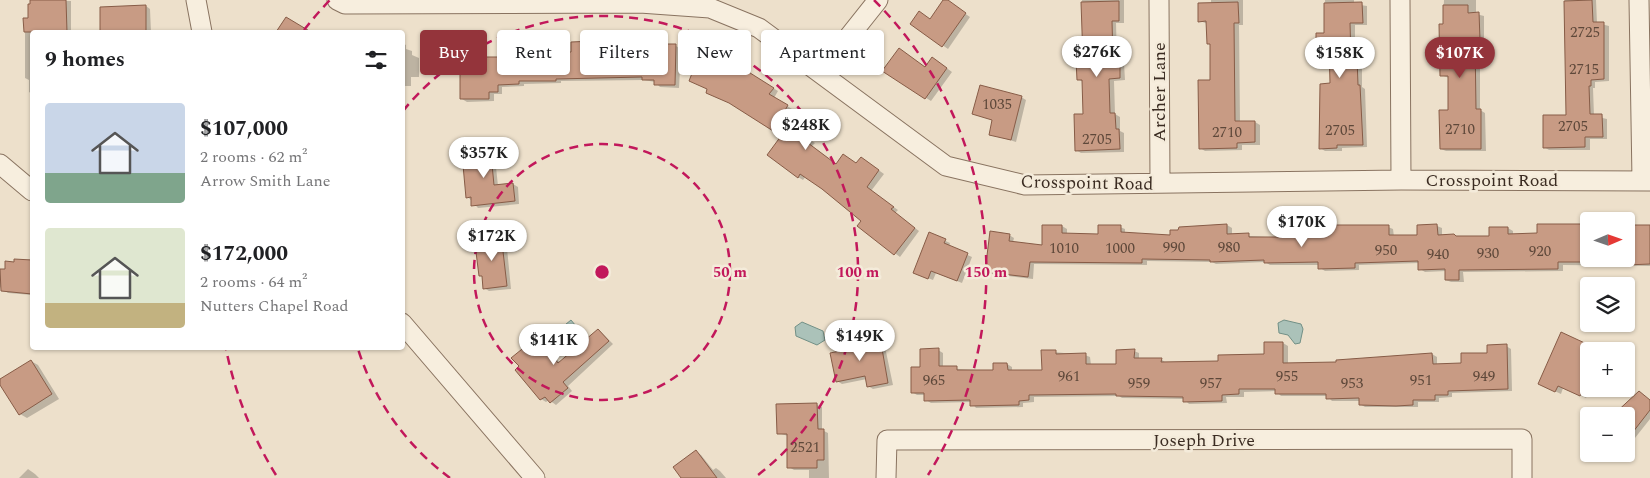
<!DOCTYPE html>
<html lang="en">
<head>
<meta charset="utf-8">
<style>
  body { margin:0; font-family:Spectral,serif; background:#f2f2f2; color:#202124; height:100vh; display:flex; flex-direction:column; font-size:19px; white-space:nowrap }
  * { box-sizing:border-box; margin:0 }
  p { font-size:16px; color:#757577 }
  .icon { flex:none; width:28px; height:28px; fill:none; stroke:currentColor; stroke-width:2; stroke-linecap:round; stroke-linejoin:round }
  .map { position:relative; flex:1; overflow:hidden }
  .details { position:absolute; left:30px; top:30px; width:375px; height:320px; display:flex; flex-direction:column; background:#fff; border-radius:5px; box-shadow:0 1px 4px #0004 }
  .details>* { flex:none }
  .top-card { position:absolute; left:420px; top:30px; width:475px; height:45px; display:flex; gap:10px }
  .needle { width:32px; rotate:88deg }
  .tools { position:absolute; left:1580px; top:212px; display:grid; gap:10px }
  .tools a { display:grid; place-items:center; width:55px; height:55px; border-radius:5px; background:#fff; box-shadow:0 1px 4px #0004; font-size:25px }
  .price { position:absolute; translate:-50% -42px; padding:0 11px; border-radius:18px; background:#fff; color:#222; font-size:16px; line-height:32px; filter:drop-shadow(0 1px 2px #0008) }
  .price::after { content:''; position:absolute; left:50%; top:30px; width:15px; height:11px; margin-left:-8px; background:inherit; clip-path:polygon(0 0,100% 0,50% 100%) }
  .price.selected { background:#94343b; color:#fff }
  ul { padding:0; list-style:none }
  li { display:flex; align-items:center; gap:15px; height:125px; padding:0 15px }
  li span { display:grid; place-items:center; flex:none; width:140px; height:100px; border-radius:5px; color:#555 }
  li>.icon { margin-inline-start:auto }
  span .icon { width:60px; height:60px; fill:#fffc; stroke-width:1 }
  li b { font-size:21px }
  h2 { display:flex; justify-content:space-between; align-items:center; height:60px; padding:0 15px; font-size:21px }
  .pill { padding:0 18px; border-radius:5px; background:#fff; box-shadow:0 1px 4px #0004; font-size:18px; line-height:45px }
  .pill.selected { background:#94343b; color:#fff }
  .map>svg:first-child { display:block }
</style>
</head>
<body>
<div class="map">
<svg width="1650" height="478" viewBox="0 0 1650 478">
  <rect width="100%" height="100%" fill="#ede0cb"/>
  <path fill="#abc2b9" stroke="#729086" d="M571 320 580 331 557 349 549 338Z
    M1284 320 1301 324 1303 329 1300 343 1295 344 1288 335 1279 333 1278 323Z
    M802 322 823 331 825 340 817 345 796 336 795 327Z"/>
  <path fill="#0003" d="M32 0 71 1V32H32V94L29 92V80L25 78V19H29Z
    M945 0 970 17 948 49 912 24 931 20Z
    M1082 0H1124V23H1116L1117 60 1124 63 1125 80 1114 81 1115 114 1120 117V131L1124 133V152L1081 153 1076 150 1084 115 1083 82 1078 79 1085 61Z
    M1211 0H1243V25H1239L1240 122H1255L1260 125V145H1242V150L1205 151 1200 148 1211 81V45L1208 43V24L1200 21 1211 4Z
    M1325 0H1354V4L1367 6V25H1355V60L1362 62V87L1365 89 1367 147 1342 148V151H1325L1320 148 1332 84 1331 48H1323L1318 45 1326 34Z
    M1444 0H1476V14L1484 16V42H1480V110L1485 113 1486 151H1446L1441 149 1449 111V78L1441 75Z
    M1565 0H1596L1597 23 1609 26V81L1595 82V88H1593L1594 116 1607 119V139H1590V150H1549L1544 147 1567 116Z
    M146 6 150 9 151 32H101V8Z
    M286 19 309 32H278Z
    M402 43 406 45V49L412 51V55L419 58V77H411V86H402Z
    M531 43 536 46V52L545 54 572 53 593 43 598 45V54L658 52 676 46 681 49 679 88 660 87 655 82 644 80 561 81V83L524 84V86L502 87V94H494V101L467 102 462 99 478 68 512 58Z
    M723 57 745 67 743 70 778 91 774 98 792 109 787 117 813 136 810 140 815 143 812 146 837 165 856 164 866 161 884 174 871 191 898 210 895 213 919 231 900 257 859 226 863 220 806 176 803 180 798 177 783 135Z
    M937 61 952 72 931 101 884 71 926 68Z
    M1021 97 1026 100 1016 142 990 134 994 120 974 114Z
    M489 145 494 148 498 186 513 184 518 187 519 204 478 208 468 197 470 166Z
    M1227 225 1232 228V235L1286 238 1303 226 1308 231 1388 227 1393 229 1394 237 1418 236 1437 226 1442 228V236L1459 238 1491 237 1508 228 1513 231V235L1589 259H1626L1650 226V266L1563 265V271L1463 272 1464 282H1451L1446 280V271L1425 272 1420 269 1419 263 1359 265V270L1325 271 1320 268 1319 265H1270L1265 262 1216 264 1212 262 1147 261V265L1034 264 1033 279 992 274 987 271 1009 235 1014 238 1013 242 1044 246 1062 226 1067 229V235H1100L1120 227 1125 229V234L1171 237Z
    M930 234 950 243 949 247 972 257 962 283 936 273 933 280 920 275Z
    M501 235 506 238 511 289 489 291 484 288 483 277 480 275V237Z
    M15 260 32 261V295L8 293 0 287V270L6 271 15 263Z
    M599 330 613 344 568 386 572 391 556 405 549 400 546 402 541 399 517 370 532 342 538 347 542 344 547 347 560 363Z
    M1561 334 1600 351H1589L1590 389 1586 398 1563 388 1561 394 1544 386Z
    M859 336 864 339 866 347 880 344 885 347 893 385 873 389 868 386 867 379 842 384 837 381Z
    M1283 343 1288 346V364L1337 363V361L1432 354 1437 357V365L1462 364 1506 346 1511 349 1512 391 1452 393V397L1439 398V402H1418V407H1365L1360 404V401H1332L1327 396H1281L1276 391 1244 392V397H1226L1227 403 1189 404 1184 399 1122 398 1119 396 1034 397V402L1023 403V407L976 408 971 402 931 403 926 400 925 395H917L912 392 921 369 938 350 943 353V368L994 371 1007 364 1012 367V371H1043V351L1085 355 1090 357 1091 365H1117L1134 351 1139 353V359H1161L1166 363 1220 362 1265 355Z
    M31 361 38 365 59 399 27 418 20 414 0 380Z
    M1650 401V419L1631 443 1634 456 1618 462 1612 457 1604 455 1626 454V416H1596Z
    M778 405H817L822 407V430L828 433 829 478H809V470H794L789 467 788 436 778 433Z
    M697 452 701 455 713 470 716 468 720 471 726 478H683Z
    M28 469 35 474 39 478H19Z"/>
  <path fill="#c89b84" stroke="#875c47" d="M30 0H66L67 32H24L23 18H28V4H30Z
    M943 0H948L966 13 942 47 910 24 919 11 930 19Z
    M1592 0 1593 22H1604V79L1591 80V86H1589L1590 114H1602L1603 137H1585V147L1543 148V115H1566L1564 1Z
    M1119 1V21H1112L1113 59H1120V78L1109 79 1110 113H1115L1116 129H1119L1120 149 1075 151 1074 114H1083L1082 80H1077L1076 60H1083L1081 2Z
    M1238 2 1239 23H1234L1235 121H1255V142L1237 143V148L1199 149 1198 80H1210V44H1207L1206 21 1198 22V3Z
    M1362 2 1363 23H1350L1351 58H1357L1358 85H1360L1363 145H1337V148L1319 149 1320 84 1330 83 1329 46H1316V33H1324V3Z
    M146 5V32H100V7Z
    M1443 5H1468V13L1479 12 1480 40H1475L1476 109H1481V149H1440L1439 110H1448V76H1440L1439 24H1443Z
    M286 17 311 32H276Z
    M593 41V53L657 51V44H676L675 85H654V80H642V77L556 79V81H519V84L498 85V92H489V99H460V71H463V67H477V57H511V42H531V50L542 51V52H571V42Z
    M899 48 925 67 932 57 947 68 925 99 882 71Z
    M723 56 740 63 739 66 774 88 769 94 788 105 783 114 809 133 806 136 811 140 808 143 836 164 843 154 856 163 861 157 879 170 867 187 894 207 891 209 915 228 894 255 857 226 861 221 822 189 800 174 798 178 767 155 781 136 729 103 706 93 707 89 689 81 698 58 718 66Z
    M980 85 1022 96 1011 140 989 135 992 120 972 114Z
    M490 144 494 185 513 183 515 201 471 206V197L466 198 463 165H468L467 146Z
    M1227 224V234L1249 233V237H1285V225H1304V230L1334 229V225H1389V235H1417V225L1437 224 1438 235 1454 234 1456 236H1489V227H1508V234L1537 233V224H1589V262H1558V269L1459 270V280H1445V269L1418 270V261L1355 263V268L1318 269V262L1264 263V260L1210 262V260L1142 259V263L1030 262 1028 277 985 272 990 231 1010 234 1009 241 1042 245V225H1062V233L1098 234V225H1121V232L1170 235V230H1178L1179 227Z
    M1630 225H1650V264L1626 265V229H1630Z
    M929 232 946 239 944 243 968 253 957 281 931 271 928 279 913 273Z
    M501 234 507 286 483 289 482 276H479L476 252 480 251 478 236Z
    M14 259 32 260V294L1 291 0 269H5V261L14 262Z
    M598 329 609 341 563 382 568 388 550 403 545 397 540 400 515 370 519 366 511 358 532 341 537 346 542 342 558 363Z
    M1561 332 1589 345V377L1580 396 1558 386 1555 392 1538 384Z
    M860 335 862 347 881 343 888 383 867 387 865 376 836 382 830 353 845 350 842 338Z
    M1264 342H1283V363L1336 362V360L1432 353 1433 364 1461 363V353H1487V345L1507 344 1508 389 1448 391V395H1435V400H1413V405L1396 406 1359 405V398L1326 399V394H1275V389H1239V394L1222 395V401L1183 402V397L1116 396V394L1029 395V400L1019 401V405L970 406V400L924 401V393H911V367H920V349L939 348V366H957V370H993V363H1007L1008 370H1042L1041 350H1056V354L1086 353V364H1116V350L1135 349 1134 358H1162L1161 362 1218 361V355L1264 354Z
    M31 360 52 394 19 415 0 385V379Z
    M1639 391 1650 400V410L1626 441V416H1612Z
    M817 403 818 429H824V460H817V468H787V434H777L776 404Z
    M696 450 717 478H681L673 467Z"/>
  <g fill="none" stroke-linecap="round" stroke-linejoin="round">
    <defs>
      <path id="street" d="M196 0 202 32
        M337 0 345 4 640 3 710 8 759 28 946 166 1025 185 1401 180 1650 181
        M1159 0 1160 183
        M1400 0 1401 180
        M1639 0 1642 180
        M820 73 878 0
        M0 164 32 191
        M402 323 535 478
        M886 478 887 440 1522 439V478"/>
    </defs>
    <use href="#street" stroke="#897360" stroke-width="21"/>
    <use href="#street" stroke="#f7eede" stroke-width="19"/>
  </g>
  <g fill="none" stroke="#c2185b" stroke-width="2.5" stroke-dasharray="9 6">
    <circle cx="602" cy="272" r="128"/>
    <path d="M450 478A256 256 0 0 1 358 349M403 111A256 256 0 1 1 754 478"/>
    <path d="M276 475A384 384 0 0 1 226 349M304 30A384 384 0 0 1 330 0M874 0A384 384 0 0 1 928 475"/>
  </g>
  <g text-anchor="middle" dominant-baseline="central" stroke-width="5" stroke-linejoin="round" paint-order="stroke">
    <g font-size="15" fill="#5e483a">
      <text x="1585" y="32">2725</text>
      <text x="1584" y="69">2715</text>
      <text x="997" y="104">1035</text>
      <text x="1573" y="126">2705</text>
      <text x="1460" y="129">2710</text>
      <text x="1340" y="130">2705</text>
      <text x="1227" y="132">2710</text>
      <text x="1097" y="139">2705</text>
      <text x="1174" y="247">990</text>
      <text x="1229" y="247">980</text>
      <text x="1064" y="248">1010</text>
      <text x="1120" y="248">1000</text>
      <text x="1386" y="250">950</text>
      <text x="1540" y="251">920</text>
      <text x="1488" y="253">930</text>
      <text x="1438" y="254">940</text>
      <text x="1069" y="376">961</text>
      <text x="1287" y="376">955</text>
      <text x="1484" y="376">949</text>
      <text x="934" y="380">965</text>
      <text x="1421" y="380">951</text>
      <text x="1139" y="383">959</text>
      <text x="1211" y="383">957</text>
      <text x="1352" y="383">953</text>
      <text x="805" y="447">2521</text>
    </g>
    <g font-size="18" fill="#3b2c22" stroke="#f4ebda">
      <text transform="translate(1159 92) rotate(-90)">Archer Lane</text>
      <text x="1492" y="180">Crosspoint Road</text>
      <text transform="translate(1087 183) rotate(1)">Crosspoint Road</text>
      <text x="1204" y="440">Joseph Drive</text>
    </g>
  </g>
  <circle cx="602" cy="272" r="8" fill="#c2185b" stroke="#f4ebda" stroke-width="2.5"/>
  <g font-size="15" text-anchor="middle" font-weight="bold" fill="#c2185b" stroke="#f4ebda" stroke-width="5" stroke-linejoin="round" paint-order="stroke">
    <text x="730" y="277">50 m</text>
    <text x="858" y="277">100 m</text>
    <text x="986" y="277">150 m</text>
  </g>
</svg>
<div class="tools">
<a><svg class="needle" viewBox="-14 -14 28 28"><path d="M0-13l5 13h-10z" fill="#e53935"/><path d="M0 13l5-13h-10z" fill="#757577"/></svg></a>
<a><svg class="icon" aria-label="layers" viewBox="0 0 24 24"><path d="M12 4l9 5-9 5-9-5zM3 14l9 5 9-5"/></svg></a>
<a>+</a>
<a>−</a>
</div>
<b class="price" style="left:1097px;top:78px">$276K</b>
<b class="price" style="left:1340px;top:79px">$158K</b>
<b class="price selected" style="left:1460px;top:79px">$107K</b>
<b class="price" style="left:806px;top:151px">$248K</b>
<b class="price" style="left:484px;top:179px">$357K</b>
<b class="price" style="left:1302px;top:248px">$170K</b>
<b class="price" style="left:492px;top:262px">$172K</b>
<b class="price" style="left:860px;top:362px">$149K</b>
<b class="price" style="left:554px;top:366px">$141K</b>
<div class="top-card">
<a class="pill selected">Buy</a>
<a class="pill">Rent</a>
<a class="pill">Filters</a>
<a class="pill">New</a>
<a class="pill">Apartment</a>
</div>
<section class="details">
<h2>9 homes<svg class="icon" aria-label="filters" viewBox="0 0 24 24"><path d="M4 7h16M4 17h16"/><circle cx="9" cy="7" r="2"/><circle cx="15" cy="17" r="2"/></svg></h2>
<ul>
<li><span style="background:linear-gradient(#c9d6e8 70%,#7fa58c 0)"><svg class="icon" aria-label="home" viewBox="0 0 24 24"><path d="M3 11l9-7 9 7M6 9v11h12V9"/></svg></span><div><b>$107,000</b><p>2 rooms · 62 m²</p><p>Arrow Smith Lane</p></div></li>
<li><span style="background:linear-gradient(#dfe7d0 75%,#c2b280 0)"><svg class="icon" aria-label="home" viewBox="0 0 24 24"><path d="M3 11l9-7 9 7M6 9v11h12V9"/></svg></span><div><b>$172,000</b><p>2 rooms · 64 m²</p><p>Nutters Chapel Road</p></div></li>
</ul>
</section>
</div>
</body>
</html>
